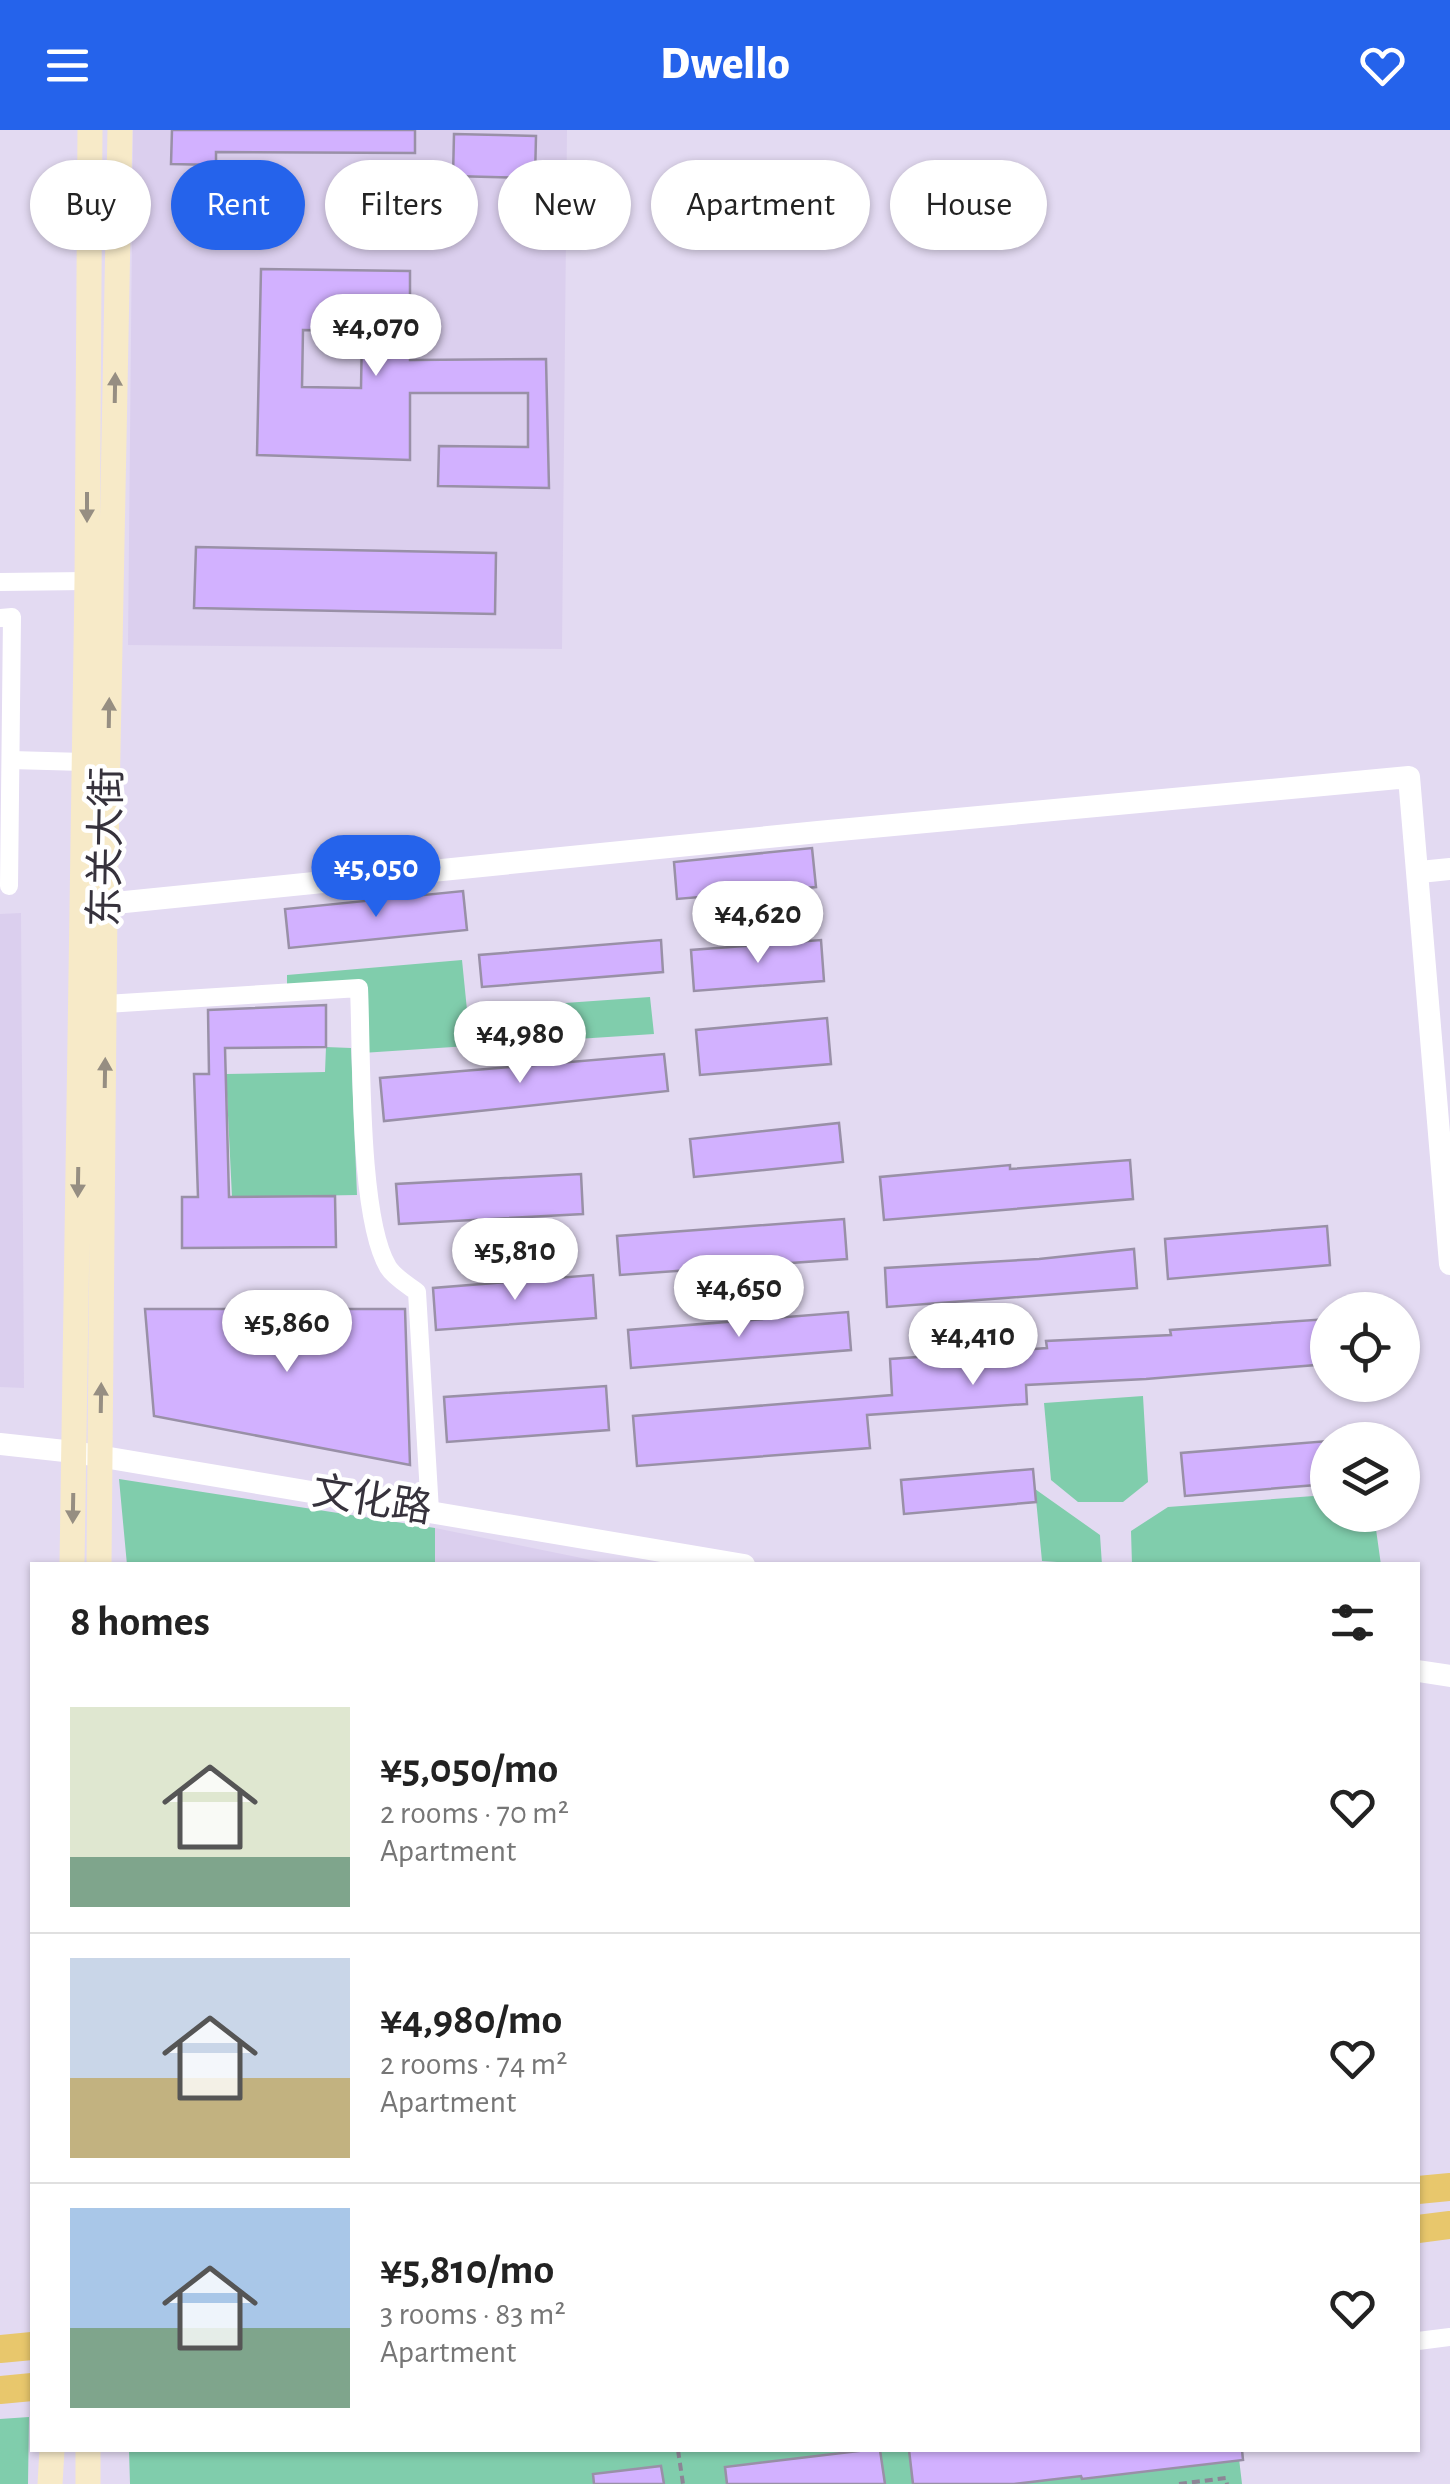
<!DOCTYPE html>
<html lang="en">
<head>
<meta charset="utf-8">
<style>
  body { margin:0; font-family:"Alegreya Sans","Noto Sans SC",sans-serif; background:#f6f6f6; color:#222; height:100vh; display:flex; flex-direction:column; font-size:38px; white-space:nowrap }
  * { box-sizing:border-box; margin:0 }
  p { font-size:32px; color:#767676 }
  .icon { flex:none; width:55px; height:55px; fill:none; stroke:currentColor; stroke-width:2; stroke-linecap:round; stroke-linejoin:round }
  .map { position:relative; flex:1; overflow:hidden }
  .drawer { position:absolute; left:30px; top:1432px; width:1390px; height:890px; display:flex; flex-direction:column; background:#fff; border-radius:0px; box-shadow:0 2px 8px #0004 }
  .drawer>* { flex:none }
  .guide { position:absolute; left:30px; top:30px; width:1390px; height:90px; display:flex; gap:20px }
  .fabs { position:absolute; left:1310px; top:1162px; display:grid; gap:20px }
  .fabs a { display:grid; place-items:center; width:110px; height:110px; border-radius:50%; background:#fff; box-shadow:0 2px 8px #0004; font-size:50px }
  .price { position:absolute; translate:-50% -85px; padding:0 22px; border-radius:35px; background:#fff; color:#222; font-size:32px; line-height:65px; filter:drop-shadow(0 2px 5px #0008) }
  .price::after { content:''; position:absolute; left:50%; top:60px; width:30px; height:22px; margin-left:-15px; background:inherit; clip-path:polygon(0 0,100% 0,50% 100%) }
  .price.on { background:#2563eb; color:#fff }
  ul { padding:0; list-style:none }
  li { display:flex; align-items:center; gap:30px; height:250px; padding:0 40px }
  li+li { border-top:2px solid #e0e0e0 }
  li span { display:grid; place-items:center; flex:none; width:280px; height:200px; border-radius:0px; color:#555 }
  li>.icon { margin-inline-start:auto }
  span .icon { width:120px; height:120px; fill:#fffc; stroke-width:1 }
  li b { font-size:42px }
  h2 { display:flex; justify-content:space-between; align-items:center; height:120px; padding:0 40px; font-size:42px }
  .pill { padding:0 35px; border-radius:45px; background:#fff; box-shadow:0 2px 8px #0004; font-size:35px; line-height:90px }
  .pill.on { background:#2563eb; color:#fff }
  header { display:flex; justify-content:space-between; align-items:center; height:130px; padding:0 40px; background:#2563eb; color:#fff; font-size:45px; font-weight:800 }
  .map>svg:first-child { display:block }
</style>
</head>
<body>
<header><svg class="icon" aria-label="menu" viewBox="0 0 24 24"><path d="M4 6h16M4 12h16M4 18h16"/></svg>Dwello<svg class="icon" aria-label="heart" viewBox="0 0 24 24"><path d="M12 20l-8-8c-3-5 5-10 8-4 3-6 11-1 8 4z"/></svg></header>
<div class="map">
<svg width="1450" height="2354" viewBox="0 0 1450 2354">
  <rect width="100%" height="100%" fill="#e3daf2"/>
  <path fill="#dbcfee" d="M133 0H567L562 519 128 515Z
    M21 783 24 1258 0 1257V784Z
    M435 1398 616 1435H435Z"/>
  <path fill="#80cdac" d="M462 830 467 880 650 867 654 904 362 923 359 859 287 861V845Z
    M326 917 351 918 357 1065 232 1067 226 944 325 942Z
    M1143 1266 1148 1352 1123 1372H1078L1051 1350 1044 1273Z
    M119 1349 435 1398V1435H127Z
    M1035 1359 1100 1405 1102 1435 1042 1431Z
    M1327 1365 1328 1385H1374L1381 1435H1132L1131 1401 1168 1377Z
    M29 2287 28 2354H0V2289Z
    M129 2320H1238L1242 2354H130Z"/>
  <path fill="#d2b1ff" stroke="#9990a7" stroke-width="2.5" fill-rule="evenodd" d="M172 0H415V23L216 22V35L171 34Z
    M454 4 536 6 535 48 453 46Z
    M261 139 410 141V230L546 229 549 358 438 356 439 316 528 317V263H410V330L257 325ZM303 200 362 201 361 258 302 257Z
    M196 417 496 423 495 484 194 478Z
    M812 718 816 757 677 769 674 732Z
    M463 761 467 800 289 818 285 779Z
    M661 810 663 842 482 857 479 825Z
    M821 810 824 851 694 861 691 820Z
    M326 875V917L225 918 229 1067 335 1066 336 1117 182 1118V1067H198L194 944H209L208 880Z
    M827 888 831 934 700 945 696 900Z
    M664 924 668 961 384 991 380 948Z
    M839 993 843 1032 694 1047 690 1009Z
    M1130 1030 1133 1069 884 1090 880 1047 1010 1035V1039Z
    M581 1044 583 1084 399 1094 396 1054Z
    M844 1089 847 1129 620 1145 617 1106Z
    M1327 1096 1330 1135 1168 1149 1165 1109Z
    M1134 1119 1137 1158 887 1177 885 1138 1039 1129Z
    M593 1145 596 1188 436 1200 433 1158Z
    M145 1179H405L410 1335 154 1286Z
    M848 1182 851 1220 631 1238 628 1200Z
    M1328 1189V1234L1146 1249 1026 1255 1027 1274 867 1285 870 1318 637 1336 633 1286 892 1265 890 1229 1047 1218 1046 1211 1171 1205 1170 1200Z
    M606 1256 609 1300 447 1312 444 1267Z
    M1328 1311V1354L1185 1366 1181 1323Z
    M1033 1339 1036 1372 904 1384 901 1350Z
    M867 2320H880L885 2354H727L725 2337Z
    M909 2320H1242L1243 2330 1082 2349 1081 2346 1014 2354H913Z
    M661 2336 664 2354H594L593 2344Z"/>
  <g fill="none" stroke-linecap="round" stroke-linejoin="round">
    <path stroke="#8c8596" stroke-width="4" stroke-dasharray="8 5" stroke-linecap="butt" d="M678 2320 683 2354
      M1179 2354 1226 2348 1227 2354"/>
    <path stroke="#fff" stroke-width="18" d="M0 452 87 451
      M0 488 12 487 9 756
      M11 630 84 632
      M106 874 359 858C362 922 358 1087 388 1137 394 1147 408 1155 417 1162L430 1381
      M1418 2211 1450 2207"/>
    <path stroke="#fff" stroke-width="22" d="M1420 742 1450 739
      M105 774 818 702 1409 647 1450 1134
      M0 1314 74 1322 744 1435
      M1418 1541 1450 1546"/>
    <path stroke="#f7eac8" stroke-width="25" d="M72 1435 87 451 90 0
      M99 1435 105 774 120 0
      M50 2354 52 2320
      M88 2354V2320"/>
    <path stroke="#e8c76c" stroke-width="28" d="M1418 2060 1450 2057
      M1418 2099 1450 2095
      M0 2219 32 2216
      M0 2260 32 2257"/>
  </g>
  <defs><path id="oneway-solid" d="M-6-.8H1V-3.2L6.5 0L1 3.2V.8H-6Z" transform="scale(2.5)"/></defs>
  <g fill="#968e82">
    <use href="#oneway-solid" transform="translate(115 258) rotate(-89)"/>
    <use href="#oneway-solid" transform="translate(87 377) rotate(90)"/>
    <use href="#oneway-solid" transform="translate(109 583) rotate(-89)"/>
    <use href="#oneway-solid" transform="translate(105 943) rotate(-89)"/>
    <use href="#oneway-solid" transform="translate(78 1052) rotate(91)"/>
    <use href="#oneway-solid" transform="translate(101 1268) rotate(-89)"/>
    <use href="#oneway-solid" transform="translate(73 1378) rotate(91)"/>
  </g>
  <g text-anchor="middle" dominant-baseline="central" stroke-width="9" stroke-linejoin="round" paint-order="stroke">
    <g font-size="40" fill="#36323c" stroke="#fff">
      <text transform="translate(107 717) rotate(-89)">东关大街</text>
      <text transform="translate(372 1371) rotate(9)">文化路</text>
    </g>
  </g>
</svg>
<div class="fabs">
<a><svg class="icon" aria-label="locate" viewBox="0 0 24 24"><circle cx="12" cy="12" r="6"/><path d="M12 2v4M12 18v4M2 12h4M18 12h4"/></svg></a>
<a><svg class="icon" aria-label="layers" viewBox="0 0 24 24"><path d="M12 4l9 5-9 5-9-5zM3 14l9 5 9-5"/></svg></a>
</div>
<b class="price" style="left:376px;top:249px">¥4,070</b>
<b class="price on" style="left:376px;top:790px">¥5,050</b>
<b class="price" style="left:758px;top:836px">¥4,620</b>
<b class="price" style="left:520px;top:956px">¥4,980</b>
<b class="price" style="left:515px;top:1173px">¥5,810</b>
<b class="price" style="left:739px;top:1210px">¥4,650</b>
<b class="price" style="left:287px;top:1245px">¥5,860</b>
<b class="price" style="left:973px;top:1258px">¥4,410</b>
<div class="guide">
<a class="pill">Buy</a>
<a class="pill on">Rent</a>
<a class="pill">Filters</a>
<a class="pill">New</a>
<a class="pill">Apartment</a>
<a class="pill">House</a>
</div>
<section class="drawer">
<h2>8 homes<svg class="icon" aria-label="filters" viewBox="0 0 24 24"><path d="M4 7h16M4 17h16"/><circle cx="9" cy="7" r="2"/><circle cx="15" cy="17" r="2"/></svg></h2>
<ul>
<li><span style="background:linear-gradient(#dfe7d0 75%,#7fa58c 0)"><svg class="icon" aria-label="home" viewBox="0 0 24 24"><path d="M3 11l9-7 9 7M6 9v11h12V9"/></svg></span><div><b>¥5,050/mo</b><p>2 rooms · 70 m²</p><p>Apartment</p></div><svg class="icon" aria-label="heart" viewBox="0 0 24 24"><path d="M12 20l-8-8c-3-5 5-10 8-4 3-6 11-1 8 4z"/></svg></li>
<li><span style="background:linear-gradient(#c9d6e8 60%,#c2b280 0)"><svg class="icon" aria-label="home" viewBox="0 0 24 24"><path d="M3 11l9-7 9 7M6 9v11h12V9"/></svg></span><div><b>¥4,980/mo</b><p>2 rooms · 74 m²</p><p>Apartment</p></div><svg class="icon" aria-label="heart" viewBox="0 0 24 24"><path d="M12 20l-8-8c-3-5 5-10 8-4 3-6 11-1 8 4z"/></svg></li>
<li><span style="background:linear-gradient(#a9c7e8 60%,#7fa58c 0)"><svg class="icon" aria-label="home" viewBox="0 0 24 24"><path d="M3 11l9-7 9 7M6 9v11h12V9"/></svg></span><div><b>¥5,810/mo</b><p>3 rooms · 83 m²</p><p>Apartment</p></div><svg class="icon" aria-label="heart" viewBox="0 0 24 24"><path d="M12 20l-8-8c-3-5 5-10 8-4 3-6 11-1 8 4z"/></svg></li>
</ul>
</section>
</div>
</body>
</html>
